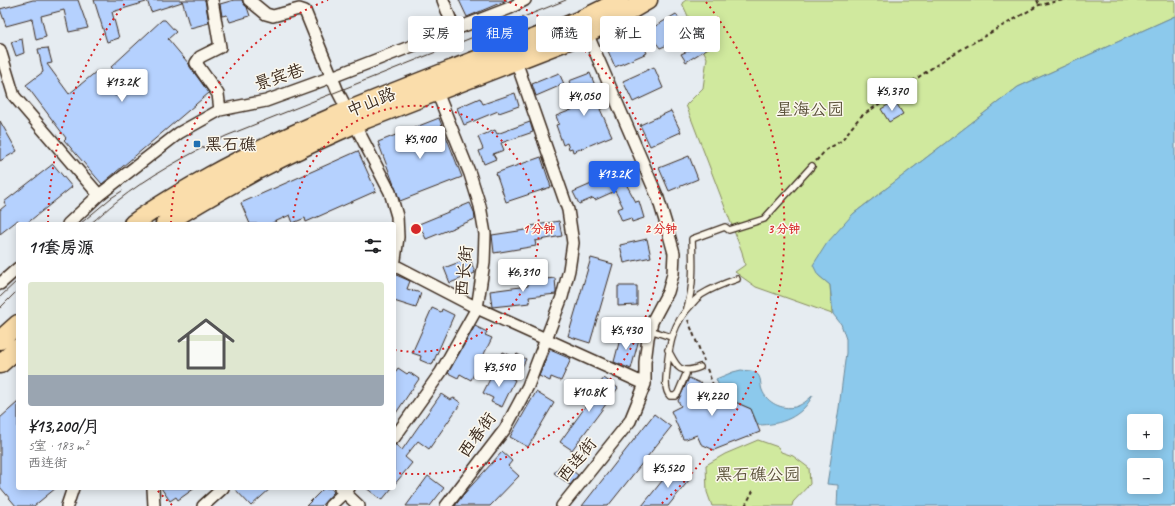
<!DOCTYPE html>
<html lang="zh">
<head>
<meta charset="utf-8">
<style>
  body { margin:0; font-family:Caveat,"LXGW WenKai TC",sans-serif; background:#f6f6f6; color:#202124; height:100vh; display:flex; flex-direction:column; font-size:15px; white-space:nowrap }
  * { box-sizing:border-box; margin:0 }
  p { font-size:13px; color:#757577 }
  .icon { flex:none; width:22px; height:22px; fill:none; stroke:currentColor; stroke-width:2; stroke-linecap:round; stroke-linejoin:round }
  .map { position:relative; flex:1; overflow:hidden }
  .panel { position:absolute; left:16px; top:222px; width:380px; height:268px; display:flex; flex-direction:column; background:#fff; border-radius:4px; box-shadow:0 2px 10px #0003 }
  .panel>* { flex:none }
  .hud { position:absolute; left:408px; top:16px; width:380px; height:36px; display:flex; gap:8px }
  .controls { position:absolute; left:1127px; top:414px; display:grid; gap:8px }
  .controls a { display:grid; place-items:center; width:36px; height:36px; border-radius:4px; background:#fff; box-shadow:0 2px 10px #0003; font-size:20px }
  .price { position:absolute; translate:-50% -34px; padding:0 9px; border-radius:4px; background:#fff; color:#222; font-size:13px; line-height:26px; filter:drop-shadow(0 1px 2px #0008) }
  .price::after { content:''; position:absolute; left:50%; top:24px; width:12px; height:9px; margin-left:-6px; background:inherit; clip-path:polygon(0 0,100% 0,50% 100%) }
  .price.on { background:#2563eb; color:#fff }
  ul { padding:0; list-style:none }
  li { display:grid; align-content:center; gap:8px; height:212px; padding:0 12px }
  li span { display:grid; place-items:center; height:124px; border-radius:4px; color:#555 }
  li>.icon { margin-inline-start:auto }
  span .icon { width:72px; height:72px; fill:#fffc; stroke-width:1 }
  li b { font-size:17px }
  h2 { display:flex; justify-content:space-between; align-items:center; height:48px; padding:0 12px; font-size:17px }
  .tag { padding:0 14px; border-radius:4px; background:#fff; box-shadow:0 2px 10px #0003; font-size:14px; line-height:36px }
  .tag.on { background:#2563eb; color:#fff }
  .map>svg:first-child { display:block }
</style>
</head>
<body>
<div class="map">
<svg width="1175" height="506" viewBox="0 0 1175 506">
  <rect width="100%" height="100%" fill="#e6ecf1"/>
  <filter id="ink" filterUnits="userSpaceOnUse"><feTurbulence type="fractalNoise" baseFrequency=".025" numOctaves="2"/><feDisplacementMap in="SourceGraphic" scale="8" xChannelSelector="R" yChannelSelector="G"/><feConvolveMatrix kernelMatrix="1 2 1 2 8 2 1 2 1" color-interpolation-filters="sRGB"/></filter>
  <g filter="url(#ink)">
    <path fill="#d0e99e" stroke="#868a5e" d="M686 0H1175V16L1018 87 853 214 818 275 830 285 832 314 756 287 735 272 745 265 742 252 686 105 703 88 707 58 682 3Z
      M758 440 778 447 781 452 793 456 809 468 810 484 793 502 792 506H712L707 492 706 465 725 454Z"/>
    <path fill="#8cc9ec" stroke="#6c899a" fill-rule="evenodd" d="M1175 16V506H837L838 485 827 484 839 408 846 353V339L841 324 833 314 830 285 818 275 813 265 827 243 853 214 1018 87ZM1134 421H1156V443H1134ZM1134 465H1156V487H1134Z
      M741 370C746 371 752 370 756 373 762 377 760 385 762 390 767 403 782 410 795 407 802 405 808 400 813 395 802 417 781 425 758 425L751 409 723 396 716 379 733 372Z"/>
    <path fill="#b5d1fe" stroke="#3b2a1e" d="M33 0H78L88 28 69 32 64 10 41 16 46 37 36 40 32 19 6 26 0 9Z
      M94 0H145L146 2 112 12 119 38 107 42Z
      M147 0H181L182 2 151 12Z
      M182 0H205L209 23 190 28Z
      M234 0H242L243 3 247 7 250 16 230 22 227 15 222 16 220 4Z
      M459 0H507L467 17Z
      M676 14 690 36 660 48 647 31Z
      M162 20H165L176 32 168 39 189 64 190 67 209 93 102 184 64 140 66 138 26 85 43 72 38 49 48 48 52 63 47 64 69 94 97 71 98 79 103 74V81L115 96 128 85 111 67Z
      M637 31 647 53 615 67 605 44Z
      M22 39 24 53 16 56 11 42Z
      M710 41 713 45 686 62 681 54Z
      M654 67 663 88 633 102 623 81Z
      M559 73 564 84 536 96 532 84Z
      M590 73 604 108 600 109 612 136 573 152 572 148 569 149 567 143 563 145 556 125 559 124 556 116 579 107 569 81Z
      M515 93 519 106 499 113 498 111 464 125 457 108 480 98 483 104Z
      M895 101 903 114 889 122 881 109Z
      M671 111 681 132 650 146 640 125Z
      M439 118 462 177 400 201 378 142Z
      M0 121 17 151 0 161Z
      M530 122 533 132 501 143 504 150 493 154 496 159 484 164 479 151 483 149 478 137 495 130 497 134Z
      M358 151 376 191 306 222 305 218 293 223 290 215 270 224H250L241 203Z
      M689 156 698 179 669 191 659 168Z
      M541 157 551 187 506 202 496 173Z
      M53 164 72 187 26 224H21L18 220 0 234V210L6 205 4 202Z
      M627 169 632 179 625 182 636 202 639 201 644 218 632 222 631 218 622 221 617 209 623 207 615 191 595 200 593 198 579 204 573 192 596 182 597 184Z
      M470 203 474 212 475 219 426 239 419 224Z
      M559 221 562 236 535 241 536 246 494 253 492 235 532 229 531 226Z
      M647 239 651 257 624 263 620 245Z
      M470 258 475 273 450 283 444 268Z
      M591 258 613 264 590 343 568 336Z
      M394 274 410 281 407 289 421 293 416 308 394 301Z
      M555 278 556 291V294L529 297 530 303 492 307 490 291 528 286V281Z
      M618 286H637V305L618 306Z
      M432 308 441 312 442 309 454 315 432 365 420 360 421 356 412 353Z
      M475 326 487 332 485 335 492 338 471 380 460 374 458 378 448 373Z
      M621 335 639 339 631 369 614 362Z
      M550 350 571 359 561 381 551 377 550 381 539 376Z
      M503 352 514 357 517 354 526 359 521 369 499 360Z
      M398 368 407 374 409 372 419 379 394 416V374Z
      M495 369 515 380 502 407 491 402 493 398 483 393Z
      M604 378 618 388 572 450 560 442 586 406 584 405Z
      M689 378 720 392 721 396 751 409 760 432 714 450 701 444 697 435 686 439H683L671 411 681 406 678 401Z
      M536 392 554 403 528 447 510 437Z
      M441 394 450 400 454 398 461 403 429 449 418 441 405 457 412 463 394 485V445H396L402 450Z
      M18 402V488H56L34 506H16L0 487V418Z
      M654 414 671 427 608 506H582Z
      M502 452 512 461 508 466 519 476 490 506H455L463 495Z
      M562 463 578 475 570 485 554 473Z
      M674 466 690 479 668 506H642Z
      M428 476 444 488 430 506H406Z
      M161 488H195L178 500 176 497 170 501Z
      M234 488H271L251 506Z
      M324 488H331L334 492 321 506H306Z
      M366 488H392L382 500Z"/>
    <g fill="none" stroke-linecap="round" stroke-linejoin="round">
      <defs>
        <path id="service" d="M687 308C694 286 693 262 692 239L725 227 729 230 764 219 812 166
          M650 330 671 337
          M668 350C677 367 679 375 700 367
          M686 371V374L678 393 675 396H670C664 390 666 377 667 369 669 344 673 323 692 304 694 301 697 298 701 295 712 288 725 283 737 279"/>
        <path id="minor" d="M212 0 220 47 200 57 196 63 218 94 220 110
          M249 0 266 14 273 16 299 9 305 11 338 92 390 192 397 216 398 237 394 267
          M443 0 454 29
          M0 50 14 96 99 195
          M68 224 99 195 179 133 220 110 266 101 332 77 510 8 525 0
          M394 265 477 308 645 384
          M0 284 18 268
          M394 438 441 372 477 308 484 263 485 234 480 206 470 174 437 92
          M153 488 154 506
          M340 488 359 506
          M67 506 73 488
          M203 506 223 488
          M330 506 349 488
          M446 506 505 429 528 386 562 297 569 270 573 243 568 210 516 61
          M562 506 630 421 645 384V362L648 338 652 322 668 292 673 274 674 253 666 224 658 198 587 33"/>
        <path id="trunk" d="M133 224C157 206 184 191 210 176 299 127 395 92 489 55 532 39 581 23 620 0
          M165 224C194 204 225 188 255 171 292 152 328 135 366 119L587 33 617 18 648 0
          M0 340 18 324
          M0 364 18 348"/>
      </defs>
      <use href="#service" stroke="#3b2a1e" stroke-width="8"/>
      <use href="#minor" stroke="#3b2a1e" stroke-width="14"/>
      <use href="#trunk" stroke="#3b2a1e" stroke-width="21"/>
      <path stroke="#3b2a1e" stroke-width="2" stroke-dasharray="4 3" stroke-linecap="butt" d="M1037 0 1039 5
        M816 161 826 150 841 141 860 117 948 57 1039 5 1063 0
        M688 320 704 361
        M707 369 715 390
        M745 506 753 491"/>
      <use href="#service" stroke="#fbf7ec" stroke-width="5.5"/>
      <use href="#minor" stroke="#fbf7ec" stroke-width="11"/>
      <use href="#trunk" stroke="#faddab" stroke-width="18"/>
      <path stroke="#3b2a1e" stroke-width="1" d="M80 224 111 198 122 191
        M90 224C99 217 107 209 116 202 149 176 187 155 226 136L566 0
        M0 297 18 280
        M0 308 18 290"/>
    </g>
  </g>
  <g fill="none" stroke="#d62828" stroke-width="2" stroke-dasharray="2 4">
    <path d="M293 224A123 123 0 1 1 395 350"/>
    <path d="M171 223A245 245 0 0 1 328 0M504 0A245 245 0 0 1 395 473"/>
    <path d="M172 505A368 368 0 0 1 156 489M48 223A368 368 0 0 1 126 2M706 2A368 368 0 0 1 660 505"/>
  </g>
  <rect fill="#1f6fb2" stroke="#fbf7ec" stroke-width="1.5" x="193" y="140" width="8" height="8" rx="2"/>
  <g text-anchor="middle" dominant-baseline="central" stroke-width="3" stroke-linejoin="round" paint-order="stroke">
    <g font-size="17" fill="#3b2a1e" stroke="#fbf7ec">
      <text transform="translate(279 77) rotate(-18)">景宾巷</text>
      <text transform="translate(371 102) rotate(-22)">中山路</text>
      <text transform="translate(464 271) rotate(-84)">西长街</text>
      <text transform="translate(477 435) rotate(-54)">西春街</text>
      <text transform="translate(577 460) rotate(-51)">西连街</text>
    </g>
    <g font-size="17" fill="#595038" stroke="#fbf7ec">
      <text x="810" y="109">星海公园</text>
      <text x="758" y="474">黑石礁公园</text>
    </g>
    <g font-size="17" fill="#3b2a1e" stroke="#fbf7ec" text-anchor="start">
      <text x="205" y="144">黑石礁</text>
    </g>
  </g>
  <circle cx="416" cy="229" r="6" fill="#d62828" stroke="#fbf7ec" stroke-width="2"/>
  <g font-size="12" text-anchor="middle" font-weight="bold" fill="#d62828" stroke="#fbf7ec" stroke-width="3" stroke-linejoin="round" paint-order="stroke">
    <text x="539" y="233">1 分钟</text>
    <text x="661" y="233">2 分钟</text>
    <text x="784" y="233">3 分钟</text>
  </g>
</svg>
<div class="controls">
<a>+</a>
<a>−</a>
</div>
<b class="price" style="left:122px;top:103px">¥13.2K</b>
<b class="price" style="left:892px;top:112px">¥5,370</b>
<b class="price" style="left:584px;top:117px">¥4,050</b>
<b class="price" style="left:420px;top:160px">¥5,400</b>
<b class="price on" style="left:614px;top:195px">¥13.2K</b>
<b class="price" style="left:523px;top:293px">¥6,310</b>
<b class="price" style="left:626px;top:351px">¥5,430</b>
<b class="price" style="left:499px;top:388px">¥3,540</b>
<b class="price" style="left:589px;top:413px">¥10.8K</b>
<b class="price" style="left:712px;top:417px">¥4,220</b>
<b class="price" style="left:668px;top:489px">¥5,520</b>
<div class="hud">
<a class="tag">买房</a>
<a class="tag on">租房</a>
<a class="tag">筛选</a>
<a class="tag">新上</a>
<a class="tag">公寓</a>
</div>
<section class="panel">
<h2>11套房源<svg class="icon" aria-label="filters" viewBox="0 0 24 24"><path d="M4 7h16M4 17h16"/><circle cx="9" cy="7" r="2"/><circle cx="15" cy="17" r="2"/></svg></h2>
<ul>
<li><span style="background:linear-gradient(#dfe7d0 75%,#9aa5b1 0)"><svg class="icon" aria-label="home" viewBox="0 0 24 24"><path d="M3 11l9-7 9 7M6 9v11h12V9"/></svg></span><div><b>¥13,200/月</b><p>5室 · 183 m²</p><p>西连街</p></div></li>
</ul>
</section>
</div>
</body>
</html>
